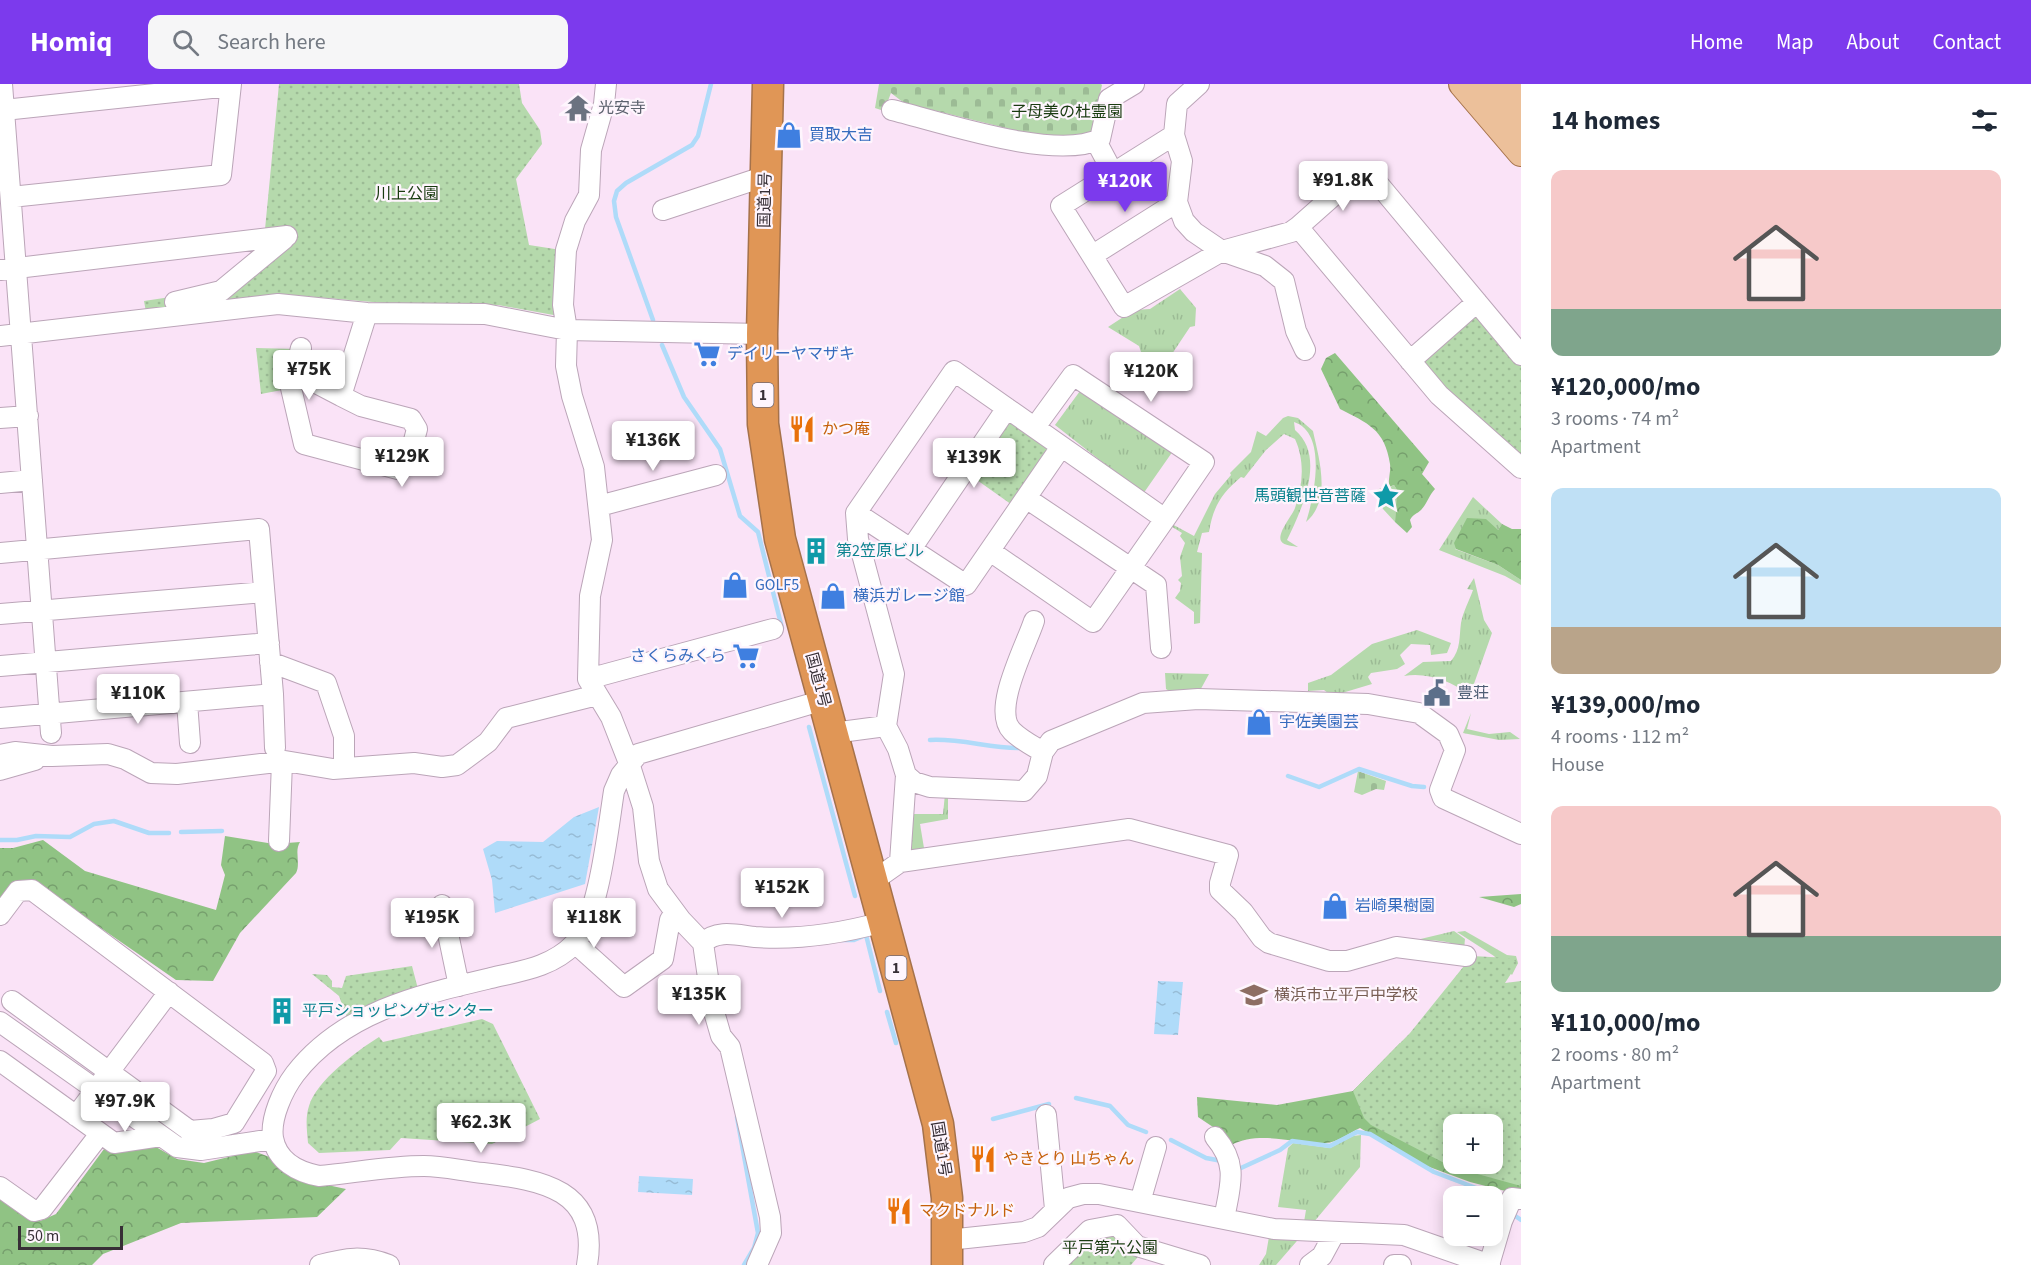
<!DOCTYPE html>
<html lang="en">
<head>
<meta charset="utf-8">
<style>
  body { margin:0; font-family:"Source Sans 3","Noto Sans JP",sans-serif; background:#f6f6f7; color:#1f2937; height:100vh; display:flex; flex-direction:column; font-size:22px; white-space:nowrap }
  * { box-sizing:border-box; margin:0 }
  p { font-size:20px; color:#747a83 }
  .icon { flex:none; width:33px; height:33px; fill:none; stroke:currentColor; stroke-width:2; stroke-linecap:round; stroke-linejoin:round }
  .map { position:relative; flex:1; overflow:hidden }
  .drawer { display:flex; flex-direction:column; background:#fff; width:510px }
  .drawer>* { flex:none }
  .tools { position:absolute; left:1443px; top:1030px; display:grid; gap:12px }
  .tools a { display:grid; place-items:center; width:60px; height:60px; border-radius:12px; background:#fff; box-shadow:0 3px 15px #0003; font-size:30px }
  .scale { position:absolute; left:18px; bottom:15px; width:105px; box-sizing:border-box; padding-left:6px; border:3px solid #372f36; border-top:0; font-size:16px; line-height:21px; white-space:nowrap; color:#372f36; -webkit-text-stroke:4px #fef5fd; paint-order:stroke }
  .price { position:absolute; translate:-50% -51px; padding:0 14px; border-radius:6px; background:#fff; color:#222; font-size:20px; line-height:39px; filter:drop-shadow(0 2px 3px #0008) }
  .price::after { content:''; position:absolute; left:50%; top:36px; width:18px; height:14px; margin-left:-9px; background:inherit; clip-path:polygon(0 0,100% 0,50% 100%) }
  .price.on { background:#7c3aed; color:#fff }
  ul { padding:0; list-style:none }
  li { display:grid; align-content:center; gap:12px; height:318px; padding:0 30px }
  li span { display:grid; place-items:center; height:186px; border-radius:12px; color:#555 }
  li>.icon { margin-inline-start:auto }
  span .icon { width:108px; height:108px; fill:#fffc; stroke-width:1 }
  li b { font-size:26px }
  h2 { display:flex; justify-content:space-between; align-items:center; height:72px; padding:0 30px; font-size:26px }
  header { display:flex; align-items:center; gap:36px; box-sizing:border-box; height:84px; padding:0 30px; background:#7c3aed; color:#fff }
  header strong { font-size:28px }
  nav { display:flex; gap:33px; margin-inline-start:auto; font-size:21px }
  .search { width:420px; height:54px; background:#f6f6f7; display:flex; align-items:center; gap:15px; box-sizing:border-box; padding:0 21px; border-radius:12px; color:#747a83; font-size:22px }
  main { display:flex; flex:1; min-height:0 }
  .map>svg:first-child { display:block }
</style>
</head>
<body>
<header>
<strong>Homiq</strong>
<div class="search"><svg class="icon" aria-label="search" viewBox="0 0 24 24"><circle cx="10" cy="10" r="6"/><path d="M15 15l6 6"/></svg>Search here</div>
<nav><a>Home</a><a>Map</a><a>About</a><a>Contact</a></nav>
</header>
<main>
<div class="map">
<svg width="1521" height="1181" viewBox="0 0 1521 1181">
  <defs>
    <pattern id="grass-tufts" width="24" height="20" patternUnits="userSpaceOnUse" patternTransform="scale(1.5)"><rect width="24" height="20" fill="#b5d9ac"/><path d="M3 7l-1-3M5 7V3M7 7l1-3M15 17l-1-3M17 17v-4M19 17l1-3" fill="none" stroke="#9cbb95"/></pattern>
    <pattern id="forest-crowns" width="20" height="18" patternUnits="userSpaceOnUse" patternTransform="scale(1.5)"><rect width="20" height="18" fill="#90c384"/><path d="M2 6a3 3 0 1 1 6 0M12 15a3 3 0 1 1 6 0" fill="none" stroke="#769f6d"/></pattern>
    <pattern id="cemetery-stones" width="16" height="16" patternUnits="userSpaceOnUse" patternTransform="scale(1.5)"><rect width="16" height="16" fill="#b5d9ac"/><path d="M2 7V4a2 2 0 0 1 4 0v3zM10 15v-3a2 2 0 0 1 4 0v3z" fill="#9cbb95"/></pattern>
    <pattern id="park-dots" width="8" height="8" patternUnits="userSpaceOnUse" patternTransform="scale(1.5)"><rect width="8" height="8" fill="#b5d9ac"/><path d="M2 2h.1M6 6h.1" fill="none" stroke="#9cbb95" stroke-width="1.8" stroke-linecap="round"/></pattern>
    <pattern id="water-ripples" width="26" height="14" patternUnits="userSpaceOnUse" patternTransform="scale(1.5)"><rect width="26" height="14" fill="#afdbf9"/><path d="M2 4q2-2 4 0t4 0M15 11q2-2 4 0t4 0" fill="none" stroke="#97bcd6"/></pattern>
  </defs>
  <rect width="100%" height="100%" fill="#fae3f7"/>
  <path fill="url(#grass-tufts)" d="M1180 205 1196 224 1195 242 1190 243 1162 285 1141 268 1139 262 1108 243 1134 226 1150 225Z
    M1080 307 1173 367 1143 410 1055 341Z
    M1288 332 1298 334 1313 347C1319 375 1332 416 1306 438 1314 413 1328 349 1294 338L1295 346C1327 373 1301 427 1287 456L1298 463C1294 462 1284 462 1281 457 1277 449 1292 432 1295 424 1303 401 1305 377 1295 355L1284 350 1266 366 1244 394 1241 393C1221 410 1213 423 1209 448L1202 449 1197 468 1202 469 1200 539 1194 540V528L1175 514 1180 507 1181 499 1178 496 1182 492 1180 473 1185 459 1180 452 1182 449 1169 441 1170 439 1194 452 1215 410 1231 391 1230 389 1251 368 1257 347 1266 352 1283 334Z
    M1389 400 1390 403 1394 401 1397 406 1395 438 1383 425 1375 407Z
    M1473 413 1502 440 1498 446 1455 465 1498 481 1521 496V501L1505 492 1439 466Z
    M1474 494 1484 536 1492 549 1470 611C1451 597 1427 588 1404 592L1423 578 1451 577C1461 565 1459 553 1461 539 1463 528 1469 517 1473 506L1467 505Z
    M1417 546 1451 559 1447 569 1431 571 1430 561 1411 560 1400 571 1405 580 1397 585 1371 589 1368 593 1372 600 1332 612 1324 606 1308 607V599L1331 591 1372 560Z
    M1165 589 1209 590 1197 612 1174 610 1166 605Z
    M1471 629 1467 645 1489 650 1510 648 1520 655 1499 656 1463 649Z
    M945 710H948V735L920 740 924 764 916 769 905 770 907 730H943Z
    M1454 847 1465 855 1464 865C1447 854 1428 856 1408 858Z
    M1465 847 1507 871 1516 872 1518 879 1512 891 1494 872 1457 848Z
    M1361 1051 1360 1083 1313 1139 1304 1138 1306 1126 1278 1123 1288 1064 1293 1059 1330 1064 1353 1052Z
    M1270 1147 1303 1150 1276 1181H1259L1266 1170Z"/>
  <path fill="url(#forest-crowns)" fill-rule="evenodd" d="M1335 269 1429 378 1422 390 1435 405C1429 411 1427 420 1421 426 1417 430 1413 430 1410 436L1412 443 1407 449 1395 438 1397 406 1394 401 1389 403C1388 395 1391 387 1390 380 1385 345 1367 339 1340 325L1321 285 1326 274Z
    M1467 434 1486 435 1498 446 1502 440 1512 445H1521V496L1498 481 1456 465 1454 459Z
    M225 752 274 760 300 758C294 767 301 779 296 789L240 849 213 897 176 896 34 798 0 822V764H13L43 756 85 787 216 826 225 791 221 781Z
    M1521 810V820L1514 823 1479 813Z
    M1400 959 1521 996V1111L1470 1098 1424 1081 1360 1044C1351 1048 1336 1059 1326 1059 1295 1060 1260 1046 1231 1061L1219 1047 1198 1033 1197 1013 1277 1021 1353 1007ZM1454 1041H1492V1080H1454Z
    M149 1059 177 1075 204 1079 253 1067 275 1075 295 1094 346 1105 317 1133 181 1139 103 1170 92 1181H0V1113L40 1137 56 1130 104 1065Z"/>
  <path fill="url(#cemetery-stones)" d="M879 0H1101L1102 1 1091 50 1082 57 1030 50 904 19 891 9 884 27 875 24Z
    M1358 687 1386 697 1384 706 1376 705 1362 711 1354 708Z"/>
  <path fill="url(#park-dots)" fill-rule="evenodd" d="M279 0H519L522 19 540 46 542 60 516 95 529 161 561 166 559 232 498 221 418 222 281 210 193 224 146 228 144 217 197 209 217 202 263 166Z
    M1469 232 1482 234 1521 280V378L1421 281 1422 273Z
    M256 264 296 265 287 305 261 310Z
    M1005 332 1053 366 1015 423 967 389Z
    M1472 872 1509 874 1518 879 1505 899 1521 897V1102L1452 1083 1371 1041 1364 1034 1353 1007 1410 949ZM1454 1041H1492V1080H1454Z
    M412 882 418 905 347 934 339 912 312 890 327 891 332 897V903L342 904 346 892Z
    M482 935 493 940 540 1035 492 1060 401 1054 390 1066 319 1069 308 1059C307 1046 305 1034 309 1022 316 997 358 966 379 953L383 958Z
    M1115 1146 1142 1168 1131 1181H1068L1064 1178 1092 1151Z"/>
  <path fill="url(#water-ripples)" d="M599 723 585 800 495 829 492 796 483 765 497 757 543 758 574 733Z
    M1158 897 1183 898 1178 951 1154 950Z
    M639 1092 693 1095 692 1111 638 1108Z"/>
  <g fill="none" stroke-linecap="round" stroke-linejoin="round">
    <path stroke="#afdbf9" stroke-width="4.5" d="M653 236 616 133 614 117 617 107 626 99 692 61 698 52 711 0
      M662 261 684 313 720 365 740 432 758 448 782 544
      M809 643 855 812
      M930 656C961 654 992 665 1023 664
      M1288 692 1319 703 1359 685 1412 702 1424 703
      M181 748 222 747
      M0 756H17L36 752 70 753 94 740 114 737 149 749H169
      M842 856H854L866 851 880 907
      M887 928 896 959
      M1076 1014 1110 1022 1128 1041 1146 1048
      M737 1033 758 1149 754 1164 744 1181
      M993 1035 1049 1020
      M1171 1056 1206 1074 1222 1077
      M1241 1084 1280 1066 1292 1057 1330 1062 1357 1048 1370 1050 1434 1088 1505 1115
      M1511 1129 1521 1136"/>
    <defs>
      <path id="minor" d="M2 0 51 649
        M606 0 604 20 591 66 589 111 575 137 566 166 563 221 567 246 566 282 572 312 594 383 602 456 590 512 588 595 611 633 629 679 643 723 649 777 658 805 681 836 703 859 712 921 721 952 730 963 770 1133 771 1149 757 1181
        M1199 0 1177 20 1174 51 1182 77 1177 118 1184 137 1194 148 1222 167 1265 182 1284 197 1296 247 1305 266
        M4 26 230 2
        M892 26C941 38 1055 77 1100 55L1109 15 1134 0
        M1174 51 1061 122 1124 223 1222 167 1291 148 1298 143
        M1096 57 1113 89
        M11 113 221 91 231 0
        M663 126 766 92
        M1093 171 1177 118
        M0 186 287 152
        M175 218 221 207 284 155
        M0 252 278 220 367 229 485 230 567 246 762 250
        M301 264 291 304 304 360 398 385 408 379 417 345 411 335 361 322 341 312 367 229
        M1521 271 1370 90 1360 88 1298 143 1439 311 1521 384
        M1410 277 1477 218
        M295 288 341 312
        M0 334 28 332
        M1035 343 1073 291 1204 378 1165 435
        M0 399 32 396
        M1026 414 1156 501 1161 564
        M599 422 716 391
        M856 429 966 501 1061 363
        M911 465 1007 324
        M990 467 1093 538 1165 435 954 287 856 429 858 455 894 590 886 642 898 665 906 691 914 698 930 703 1024 707 1037 692 1043 668 1051 657 1143 619 1198 615 1368 620 1419 629 1448 650 1455 666 1440 706 1443 714 1521 750
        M0 469 259 445 273 610 275 664
        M0 530 264 508
        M1034 537C1026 562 991 626 1012 647 1021 656 1033 662 1043 668
        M270 578 326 599 344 652V683
        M0 582 269 559
        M588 595 773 545
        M187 618 190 659
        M0 634 273 610
        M833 649 886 642
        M0 671 15 668 52 672 108 670 125 675 151 689 177 690 285 677 333 685 414 679 442 683 457 681 488 658 506 634 597 611
        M0 686 35 676
        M279 757 282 678
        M900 778 906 691
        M871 794 883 790 900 778 1129 745 1228 771 1220 799V806L1243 828 1262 854 1269 859 1329 877H1347L1396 863 1466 872
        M442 821 459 902
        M0 831 18 807 32 806 263 979 266 987 234 1039 213 1045 190 1047 12 917
        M575 859 624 903 663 875 670 836 675 828
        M703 859C717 845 737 851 755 853 797 856 843 849 883 838
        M0 938 177 1063 201 1066 273 1055
        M0 977 114 1059 161 1052
        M1046 1031 1055 1125
        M76 1032 169 908
        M1215 1053C1239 1081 1230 1102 1224 1135
        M0 1103 34 1127 42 1125 100 1050
        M1140 1118 1156 1063
        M948 1156 1024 1148 1038 1143 1068 1114 1083 1110H1099L1274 1145 1404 1151 1490 1181
        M320 1181C346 1174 363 1171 389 1181
        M587 1181C600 1105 542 1096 483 1089 463 1087 443 1082 424 1082 389 1082 353 1089 319 1092 298 1088 277 1077 273 1054 270 1034 283 1006 295 990 343 928 419 911 491 894 521 887 552 883 574 860 599 835 608 744 614 707L621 691 638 670 824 616
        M1054 1181 1090 1146 1117 1141 1137 1162 1200 1181
        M1310 1181 1322 1172 1335 1148
        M1394 1181H1401
        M1489 1181 1502 1137 1512 1114 1521 1115"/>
      <path id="major" d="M1462 0 1521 69
        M1511 0 1521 11
        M1486 1 1521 42"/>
      <path id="highway" d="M768 0 762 250 763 340 780 455 938 1040 947 1114V1181"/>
    </defs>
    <use href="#minor" stroke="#bba5b8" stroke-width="22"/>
    <use href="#major" stroke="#a5724b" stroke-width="28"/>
    <use href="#highway" stroke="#a5724b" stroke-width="33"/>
    <use href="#minor" stroke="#fff" stroke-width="20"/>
    <use href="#major" stroke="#ecc09a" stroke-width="26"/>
    <use href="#highway" stroke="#e09656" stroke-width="30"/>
  </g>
  <defs>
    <symbol id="temple-bare" viewBox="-9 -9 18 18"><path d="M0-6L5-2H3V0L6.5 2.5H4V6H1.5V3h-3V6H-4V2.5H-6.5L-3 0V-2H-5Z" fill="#6b7280" stroke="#fef5fd" stroke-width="2.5" paint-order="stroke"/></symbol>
    <symbol id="shop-bare" viewBox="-9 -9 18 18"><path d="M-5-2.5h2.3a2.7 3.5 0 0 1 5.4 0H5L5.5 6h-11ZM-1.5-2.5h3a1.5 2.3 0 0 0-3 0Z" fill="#3f7fe0" stroke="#fef5fd" stroke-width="2.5" paint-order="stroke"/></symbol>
    <symbol id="supermarket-bare" viewBox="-9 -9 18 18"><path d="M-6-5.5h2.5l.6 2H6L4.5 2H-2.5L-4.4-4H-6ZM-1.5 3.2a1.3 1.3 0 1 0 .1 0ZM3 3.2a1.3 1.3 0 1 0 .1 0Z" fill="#3f7fe0" stroke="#fef5fd" stroke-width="2.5" paint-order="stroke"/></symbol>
    <symbol id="restaurant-bare" viewBox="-9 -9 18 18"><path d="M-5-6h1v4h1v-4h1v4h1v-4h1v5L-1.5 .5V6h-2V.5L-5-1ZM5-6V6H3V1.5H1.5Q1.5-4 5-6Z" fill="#e8710a" stroke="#fef5fd" stroke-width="2.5" paint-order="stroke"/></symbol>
    <symbol id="sight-bare" viewBox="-9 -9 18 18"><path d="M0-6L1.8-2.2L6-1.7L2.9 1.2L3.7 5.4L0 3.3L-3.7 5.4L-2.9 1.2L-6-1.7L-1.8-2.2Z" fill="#0f9aa8" stroke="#fef5fd" stroke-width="2.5" paint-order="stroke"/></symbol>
    <symbol id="building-bare" viewBox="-9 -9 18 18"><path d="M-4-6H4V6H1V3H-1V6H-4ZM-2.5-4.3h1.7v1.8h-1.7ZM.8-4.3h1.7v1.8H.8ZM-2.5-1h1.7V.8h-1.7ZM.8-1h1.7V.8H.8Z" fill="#0f9aa8" stroke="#fef5fd" stroke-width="2.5" paint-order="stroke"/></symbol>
    <symbol id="civic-bare" viewBox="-9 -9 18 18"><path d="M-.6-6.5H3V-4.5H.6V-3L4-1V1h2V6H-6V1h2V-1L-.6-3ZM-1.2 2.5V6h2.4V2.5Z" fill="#5c6f8a" stroke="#fef5fd" stroke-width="2.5" paint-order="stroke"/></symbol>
    <symbol id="school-bare" viewBox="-9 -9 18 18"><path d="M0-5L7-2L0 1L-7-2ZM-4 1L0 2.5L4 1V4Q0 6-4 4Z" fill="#8d6e63" stroke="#fef5fd" stroke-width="2.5" paint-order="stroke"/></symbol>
  </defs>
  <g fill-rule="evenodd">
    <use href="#temple-bare" x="559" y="5" width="38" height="38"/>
    <use href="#shop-bare" x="770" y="32" width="38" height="38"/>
    <use href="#supermarket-bare" x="688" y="251" width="38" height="38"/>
    <use href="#restaurant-bare" x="783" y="326" width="38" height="38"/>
    <use href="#sight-bare" x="1367" y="393" width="38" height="38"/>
    <use href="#building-bare" x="797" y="448" width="38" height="38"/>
    <use href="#shop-bare" x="716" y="482" width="38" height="38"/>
    <use href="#shop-bare" x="814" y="493" width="38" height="38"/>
    <use href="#supermarket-bare" x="727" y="553" width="38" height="38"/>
    <use href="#civic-bare" x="1418" y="590" width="38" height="38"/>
    <use href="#shop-bare" x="1240" y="619" width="38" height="38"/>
    <use href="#shop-bare" x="1316" y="803" width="38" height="38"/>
    <use href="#school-bare" x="1235" y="892" width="38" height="38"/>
    <use href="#building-bare" x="263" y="908" width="38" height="38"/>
    <use href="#restaurant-bare" x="964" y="1056" width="38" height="38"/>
    <use href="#restaurant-bare" x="880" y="1108" width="38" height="38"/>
  </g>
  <g text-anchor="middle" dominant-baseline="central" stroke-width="4.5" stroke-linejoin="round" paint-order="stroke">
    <g fill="#fef5fd" stroke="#736a72" stroke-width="1.5">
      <rect x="752.5" y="299" width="21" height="24" rx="4.5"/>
      <rect x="885.5" y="872" width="21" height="24" rx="4.5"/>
    </g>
    <g font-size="15" font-weight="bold" fill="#372f36">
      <text x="763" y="311">1</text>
      <text x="896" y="884">1</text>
    </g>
    <g font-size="16" fill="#5b616d" stroke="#fef5fd" text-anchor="start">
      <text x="598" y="24">光安寺</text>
    </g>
    <g font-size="16" fill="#193b10" stroke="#fef5fd">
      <text x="1067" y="28">子母美の杜霊園</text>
      <text x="407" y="110">川上公園</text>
      <text x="1110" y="1164">平戸第六公園</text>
    </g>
    <g font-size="16" fill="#366cbe" stroke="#fef5fd" text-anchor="start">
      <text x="809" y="51">買取大吉</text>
      <text x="727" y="270">デイリーヤマザキ</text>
      <text x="755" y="501">GOLF5</text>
      <text x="853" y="512">横浜ガレージ館</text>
      <text x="726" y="572" text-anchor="end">さくらみくら</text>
      <text x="1279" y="638">宇佐美園芸</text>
      <text x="1355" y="822">岩崎果樹園</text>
    </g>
    <g font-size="16" fill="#372f36" stroke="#fef5fd">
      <text transform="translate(765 116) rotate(-89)">国道1号</text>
      <text transform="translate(818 596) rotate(75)">国道1号</text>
      <text transform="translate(941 1065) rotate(81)">国道1号</text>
    </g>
    <g font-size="16" fill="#c56008" stroke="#fef5fd" text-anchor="start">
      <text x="822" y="345">かつ庵</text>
      <text x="1003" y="1075">やきとり 山ちゃん</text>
      <text x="919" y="1127">マクドナルド</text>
    </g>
    <g font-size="16" fill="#0d838f" stroke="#fef5fd" text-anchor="start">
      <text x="1366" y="412" text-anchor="end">馬頭観世音菩薩</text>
      <text x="836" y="467">第2笠原ビル</text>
      <text x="302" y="927">平戸ショッピングセンター</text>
    </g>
    <g font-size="16" fill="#4e5e75" stroke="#fef5fd" text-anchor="start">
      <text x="1457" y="609">豊荘</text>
    </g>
    <g font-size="16" fill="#785e54" stroke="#fef5fd" text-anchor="start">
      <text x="1274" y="911">横浜市立平戸中学校</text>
    </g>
  </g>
</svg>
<div class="tools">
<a>+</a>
<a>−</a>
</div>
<div class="scale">50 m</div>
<b class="price" style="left:1343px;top:128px">¥91.8K</b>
<b class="price on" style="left:1125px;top:129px">¥120K</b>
<b class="price" style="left:309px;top:317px">¥75K</b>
<b class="price" style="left:1151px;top:319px">¥120K</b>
<b class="price" style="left:653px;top:388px">¥136K</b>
<b class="price" style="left:402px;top:404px">¥129K</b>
<b class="price" style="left:974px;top:405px">¥139K</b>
<b class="price" style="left:138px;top:641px">¥110K</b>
<b class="price" style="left:782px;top:835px">¥152K</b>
<b class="price" style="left:432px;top:865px">¥195K</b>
<b class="price" style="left:594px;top:865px">¥118K</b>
<b class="price" style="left:699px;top:942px">¥135K</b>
<b class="price" style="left:125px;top:1049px">¥97.9K</b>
<b class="price" style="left:481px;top:1070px">¥62.3K</b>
</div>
<section class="drawer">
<h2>14 homes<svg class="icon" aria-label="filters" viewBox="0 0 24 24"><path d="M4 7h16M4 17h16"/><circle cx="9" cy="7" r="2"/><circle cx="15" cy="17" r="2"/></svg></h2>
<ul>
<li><span style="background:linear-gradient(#f6c9c9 75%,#7fa58c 0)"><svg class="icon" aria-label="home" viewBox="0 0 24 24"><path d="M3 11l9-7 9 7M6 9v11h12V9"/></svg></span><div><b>¥120,000/mo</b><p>3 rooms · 74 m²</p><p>Apartment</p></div></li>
<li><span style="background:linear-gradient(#bfe0f5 75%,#b9a48a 0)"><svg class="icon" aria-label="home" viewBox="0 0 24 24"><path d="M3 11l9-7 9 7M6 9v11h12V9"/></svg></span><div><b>¥139,000/mo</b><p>4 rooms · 112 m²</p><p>House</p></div></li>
<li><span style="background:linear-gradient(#f6c9c9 70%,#7fa58c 0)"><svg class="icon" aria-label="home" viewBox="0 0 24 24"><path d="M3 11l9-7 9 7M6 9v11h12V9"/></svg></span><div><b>¥110,000/mo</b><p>2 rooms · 80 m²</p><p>Apartment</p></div></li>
</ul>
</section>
</main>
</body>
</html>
